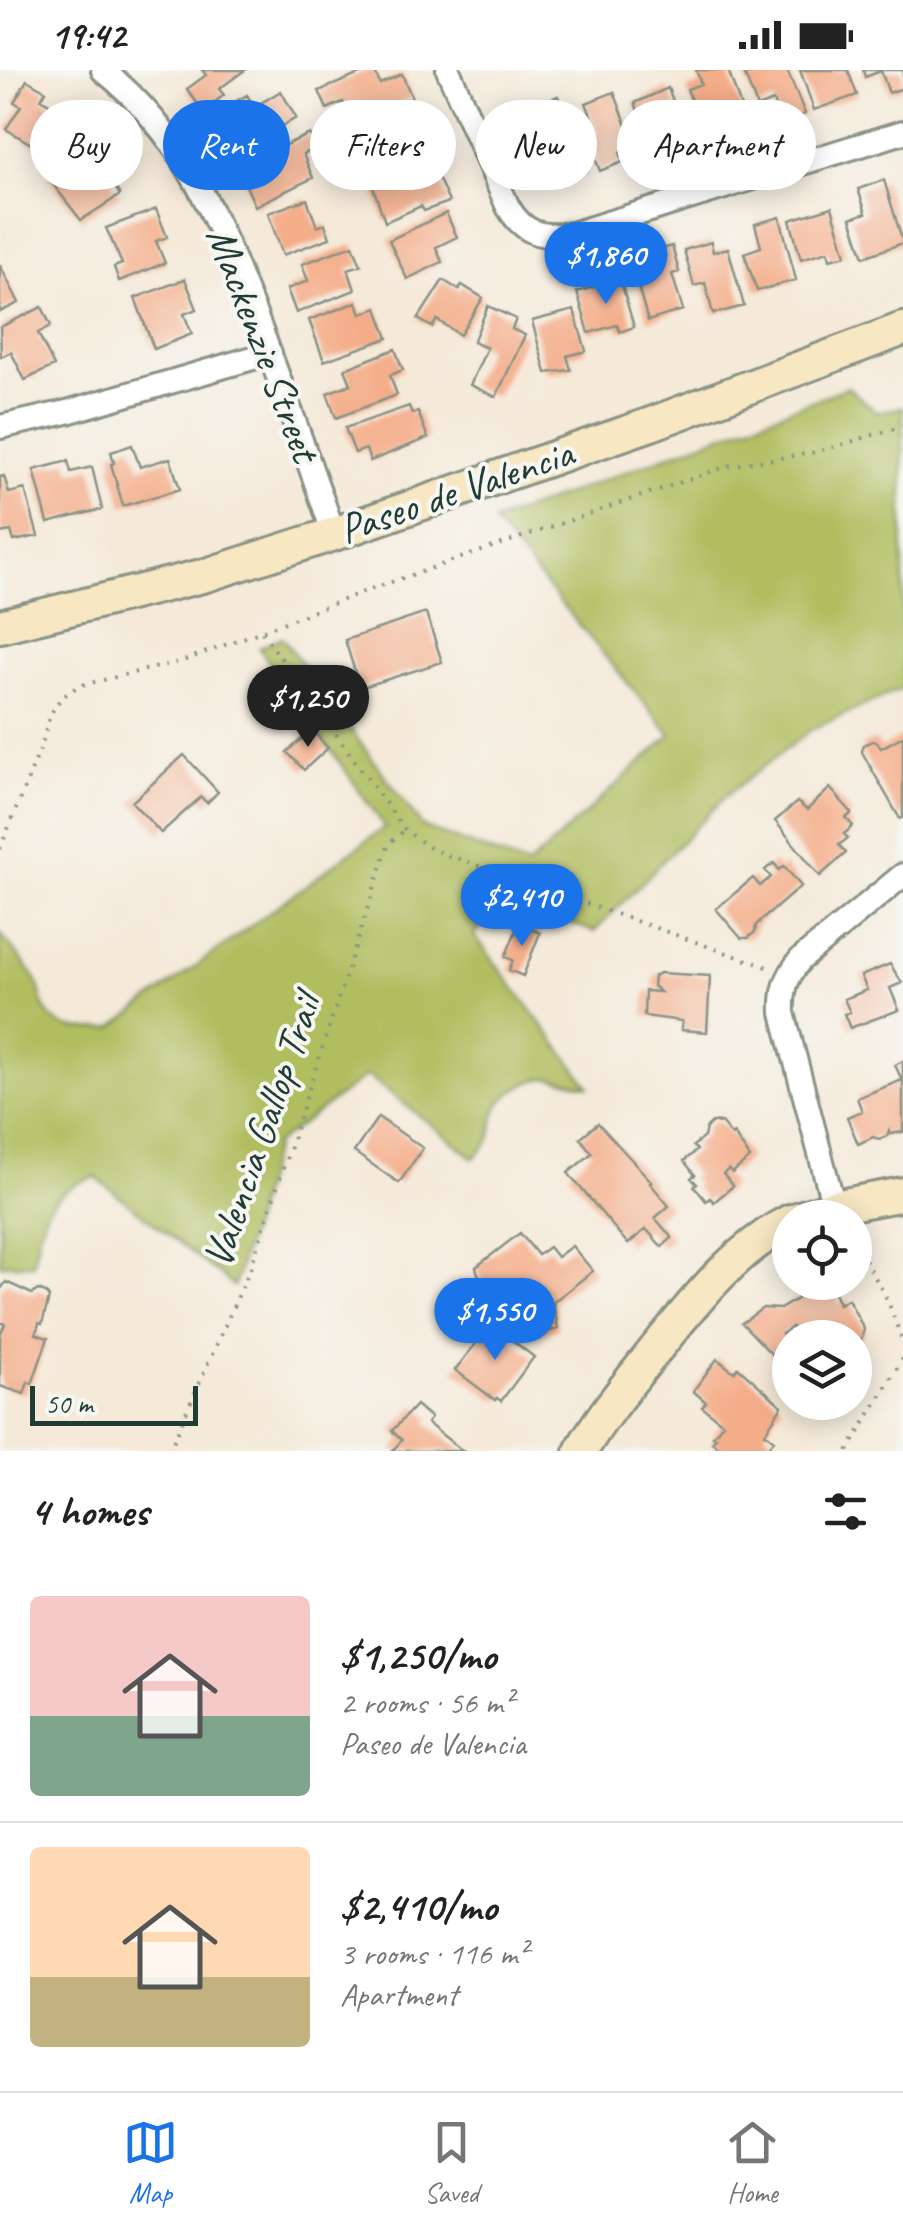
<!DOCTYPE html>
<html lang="en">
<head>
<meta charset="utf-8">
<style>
  body { margin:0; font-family:Caveat,sans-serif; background:#f2f2f2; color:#222; height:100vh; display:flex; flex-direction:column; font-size:38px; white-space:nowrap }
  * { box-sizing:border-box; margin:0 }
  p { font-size:32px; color:#767676 }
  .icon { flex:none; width:55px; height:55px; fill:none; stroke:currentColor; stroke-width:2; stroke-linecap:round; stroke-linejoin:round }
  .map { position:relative; height:1381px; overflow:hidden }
  .details { display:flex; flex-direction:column; background:#fff; flex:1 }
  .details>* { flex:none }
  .guide { position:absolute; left:30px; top:30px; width:845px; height:90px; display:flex; gap:20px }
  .tools { position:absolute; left:772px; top:1130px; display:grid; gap:20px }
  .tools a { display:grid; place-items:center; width:100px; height:100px; border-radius:50%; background:#fff; box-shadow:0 5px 25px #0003; font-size:50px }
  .scale { position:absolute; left:30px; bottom:25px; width:168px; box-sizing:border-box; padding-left:10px; border:5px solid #1f3d34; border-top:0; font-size:28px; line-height:35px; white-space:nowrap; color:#1f3d34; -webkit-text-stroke:8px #f6f6f2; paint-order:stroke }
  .price { position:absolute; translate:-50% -85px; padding:0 22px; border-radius:35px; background:#1a73e8; color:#fff; font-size:32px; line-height:65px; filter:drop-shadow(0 2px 5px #0008) }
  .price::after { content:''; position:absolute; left:50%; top:60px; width:30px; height:22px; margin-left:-15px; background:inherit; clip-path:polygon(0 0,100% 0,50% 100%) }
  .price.active { background:#222; color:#fff }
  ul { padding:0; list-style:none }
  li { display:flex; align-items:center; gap:30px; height:250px; padding:0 30px }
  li+li { border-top:2px solid #e0e0e0 }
  li span { display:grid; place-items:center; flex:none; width:280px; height:200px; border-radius:10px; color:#555 }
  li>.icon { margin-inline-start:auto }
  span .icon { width:120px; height:120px; fill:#fffc; stroke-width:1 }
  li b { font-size:42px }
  h2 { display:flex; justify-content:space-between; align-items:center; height:120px; padding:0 30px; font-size:42px }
  .chip { padding:0 35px; border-radius:45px; background:#fff; box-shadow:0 5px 25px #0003; font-size:35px; line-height:90px }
  .chip.active { background:#1a73e8; color:#fff }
  .status { display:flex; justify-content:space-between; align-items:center; height:70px; padding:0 50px; background:#fff; direction:ltr }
  .status svg { height:28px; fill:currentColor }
  .menu { display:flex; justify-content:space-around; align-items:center; height:140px; border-top:2px solid #e0e0e0; background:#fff; font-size:28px; color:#767676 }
  .menu a { display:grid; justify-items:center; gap:5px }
  .menu .active { color:#1a73e8 }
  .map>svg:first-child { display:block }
</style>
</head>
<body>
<div class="status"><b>19:42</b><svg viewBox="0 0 49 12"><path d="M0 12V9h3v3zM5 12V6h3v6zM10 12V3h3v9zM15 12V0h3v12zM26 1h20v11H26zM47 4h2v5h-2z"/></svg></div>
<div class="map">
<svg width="903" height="1381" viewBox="0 0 903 1381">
  <rect width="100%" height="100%" fill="#f6f6f2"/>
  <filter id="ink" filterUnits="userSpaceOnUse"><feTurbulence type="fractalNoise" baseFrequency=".01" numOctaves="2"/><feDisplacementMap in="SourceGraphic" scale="20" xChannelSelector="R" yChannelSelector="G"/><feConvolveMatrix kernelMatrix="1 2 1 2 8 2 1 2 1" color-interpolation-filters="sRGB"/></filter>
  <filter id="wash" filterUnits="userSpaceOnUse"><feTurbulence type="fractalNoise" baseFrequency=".0048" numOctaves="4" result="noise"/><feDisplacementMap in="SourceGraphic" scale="40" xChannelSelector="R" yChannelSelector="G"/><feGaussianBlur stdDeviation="2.25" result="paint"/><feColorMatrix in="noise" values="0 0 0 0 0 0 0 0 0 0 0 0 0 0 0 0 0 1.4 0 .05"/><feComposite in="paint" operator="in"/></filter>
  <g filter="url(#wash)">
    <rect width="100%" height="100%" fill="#f5e9d8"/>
    <path fill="#b1be60" stroke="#687e4a" stroke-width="2.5" d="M848 317 876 342 903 337V618L812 659 727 725 594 862 502 828 474 865 589 1016C577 1014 562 1009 550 1008 531 1008 504 1023 497 1040 486 1068 501 1062 474 1088L367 1005 275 1074 234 1216 95 1107C44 1122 42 1148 33 1194H0V863C12 878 25 893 35 908 41 918 40 929 45 939 58 964 88 960 112 958L385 757 259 578 282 567 423 757 528 796 671 665 493 452Z"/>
    <g id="blocks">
      <path fill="#f4ad89" d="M202 0H245L219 19 224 25 203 41 187 19 206 5Z
        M369 0H374L380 14 402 4 412 28 353 54 343 32 327 39 319 21Z
        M696 0H728L744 46 729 52 732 60 706 70 687 19 701 14Z
        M743 0H787L805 44 781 53 773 31 757 37Z
        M800 0H848L857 25 814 40Z
        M863 0H903V18L889 23 881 1 865 7Z
        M27 10 46 21 41 29 70 47 48 84 6 59 21 36 14 32Z
        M668 18 682 55 689 52 698 76 673 86 665 64 649 70 635 33Z
        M281 21 296 48 244 78 237 63 228 68 214 44 247 25 254 37Z
        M614 22 635 76 620 82 623 92 600 101 587 67 598 63 586 33Z
        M558 26 586 101 561 110 553 87 537 93 523 56 535 51 530 37Z
        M409 39 427 80 378 101 372 88 361 93 349 67Z
        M310 64 316 78 303 84 313 108 255 136 244 111 266 101 260 86Z
        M104 69 121 96 107 105 120 125 81 150 48 108Z
        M410 101 416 115 437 105 449 132 424 141 421 136 385 152 373 117Z
        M884 110 903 173 864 187 851 148 866 143 858 119Z
        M307 129 317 157 325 154 330 168 283 185 268 143Z
        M832 137 846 185 830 189 828 181 801 189 790 150Z
        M156 139 167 167 156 171 165 193 119 211 114 197 122 194 106 158Z
        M446 143 457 167 436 177 442 192 407 209 389 170Z
        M780 147 796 210 757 221 744 183 761 177 755 154Z
        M711 172 713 182 728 178 744 236 713 244 705 213 694 216 684 180Z
        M353 175 361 195 348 199 355 220 296 243 287 219 308 211 302 194Z
        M672 176 679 202 672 204 683 240 648 251 636 210 652 205 646 183Z
        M0 195 19 233 0 242Z
        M185 209 197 239 184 244 192 264 154 279 135 228Z
        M620 209 634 257 620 262 617 255 589 263 577 222Z
        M443 210 459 220 462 215 483 228 460 265 437 250 432 257 418 249Z
        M357 232 361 244 377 238 388 268 324 291 309 250Z
        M488 236 516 249 512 259 525 265 496 327 470 315 487 278 473 272Z
        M42 237 51 256 38 263 54 296 25 310 11 282 1 287 0 257Z
        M574 240 586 281 567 286 571 300 546 303 532 251Z
        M395 279 403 300 390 305 397 325 336 348 327 323 351 314 345 299Z
        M409 336 412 344 418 342 428 368 370 391 366 379 355 383 345 358Z
        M132 375 140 397 170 388 180 419 123 436 111 394 114 393 111 382Z
        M68 391 71 402 92 397 102 439 48 453 34 400Z
        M4 406 9 423 25 419 38 466 14 471 11 461 0 463V407Z
        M426 543 442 592 360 618 345 570Z
        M312 660 328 678 304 700 287 682Z
        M903 666V747L900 749 862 682 863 675 872 671 877 672 881 678Z
        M184 685 218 722 207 733 201 727 161 763 132 732Z
        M830 718 852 743 846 748 853 756 844 764 848 768 839 775 846 783 820 806 775 751 797 732 807 740Z
        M774 793 779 800 784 796 801 816 756 855 755 862 748 868H741L716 839 753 808 760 816 771 807 765 800Z
        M519 854 540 863 523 906 509 900 513 890 505 887Z
        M890 894 902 913 890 918 899 940 850 958 844 944 850 942 844 929 867 920 861 906Z
        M660 903 710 906 707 962 681 960 682 951 644 946 645 921 660 922 653 916 654 906Z
        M903 991V1062L890 1064 889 1061 887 1066 879 1069 873 1067 858 1074 847 1047 862 1041 857 1028 902 1010 895 995Z
        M378 1047 423 1078 399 1113 354 1082Z
        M712 1052 721 1053 732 1066 734 1064 750 1088 732 1103 729 1099 723 1104 733 1116 714 1132 710 1128 706 1131 694 1116 697 1114 691 1108 695 1105 684 1091 697 1080 693 1076 704 1067 706 1058Z
        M598 1053 652 1112 650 1113 669 1136 655 1148 672 1168 662 1177 646 1159 628 1174 568 1103 592 1083 580 1068Z
        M520 1163 538 1185 549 1177 557 1187 572 1176 593 1201 553 1232 558 1259 534 1264 527 1227 510 1210 493 1223 478 1204 476 1197Z
        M6 1212 32 1224 38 1220 46 1223 49 1228 42 1254 39 1253 36 1264 48 1268 32 1314 28 1312 24 1324 0 1316V1264L5 1254 0 1252V1220Z
        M817 1212H830L839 1234 848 1229 864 1259 861 1270 856 1273 862 1282 855 1287V1268H799L792 1257 782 1264 790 1273V1278L777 1290 742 1253 763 1238 780 1239 815 1218Z
        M491 1254 534 1287 501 1331 497 1328 495 1330 455 1300Z
        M717 1289 734 1302 738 1297 782 1336 765 1363 774 1370 765 1381H724L712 1372 716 1367 713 1366 723 1353 702 1337 706 1332 693 1321Z
        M416 1335 431 1348 427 1353 463 1381H392L402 1370 392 1361Z"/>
    </g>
  </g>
  <g filter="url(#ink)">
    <use href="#blocks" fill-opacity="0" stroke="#8a9386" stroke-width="2.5"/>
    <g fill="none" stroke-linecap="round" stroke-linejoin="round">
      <defs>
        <path id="street" d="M103 0C184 65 217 148 254 242 282 315 308 390 334 464
          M448 0 508 137C524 164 541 168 572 164L903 62
          M0 357 67 342 270 283
          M834 1137 783 943C782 920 786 908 800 890L903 805"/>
        <path id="secondary" d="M0 556 206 505 334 464 651 354 903 259
          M800 1148 834 1137 903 1124
          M581 1381C602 1345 629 1313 655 1280 696 1230 732 1182 790 1151"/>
      </defs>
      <use href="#street" stroke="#8a9386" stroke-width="28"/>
      <use href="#secondary" stroke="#8a9386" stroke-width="38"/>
      <path stroke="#8a9386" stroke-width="4" stroke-dasharray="2.5 8" stroke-linecap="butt" d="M262 562 405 760 433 780 770 898
        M0 779 41 677 50 645 61 628 78 616 183 591 371 519 728 396 817 382 903 356
        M855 1171 888 1231 903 1273
        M169 1381 251 1197 389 773 405 760
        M848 1381 903 1288"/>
      <use href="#street" stroke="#fff" stroke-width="22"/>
      <use href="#secondary" stroke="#f7e8c3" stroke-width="32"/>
    </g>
  </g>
  <g text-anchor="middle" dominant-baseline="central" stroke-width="8" stroke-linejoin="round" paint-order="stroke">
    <g font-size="42" fill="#1f3d34" stroke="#f6f6f2">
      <text transform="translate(263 274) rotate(69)">Mackenzie Street</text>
      <text transform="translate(456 421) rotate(-19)">Paseo de Valencia</text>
      <text transform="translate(262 1061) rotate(-71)">Valencia Gallop Trail</text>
    </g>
  </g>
</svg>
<div class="tools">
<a><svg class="icon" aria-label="locate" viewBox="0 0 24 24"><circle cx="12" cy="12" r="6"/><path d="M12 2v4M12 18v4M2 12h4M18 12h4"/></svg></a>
<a><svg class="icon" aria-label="layers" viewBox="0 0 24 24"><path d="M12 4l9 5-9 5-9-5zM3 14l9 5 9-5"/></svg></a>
</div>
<div class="scale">50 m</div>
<b class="price" style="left:606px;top:237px">$1,860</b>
<b class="price active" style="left:308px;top:680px">$1,250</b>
<b class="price" style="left:522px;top:879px">$2,410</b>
<b class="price" style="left:495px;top:1293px">$1,550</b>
<div class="guide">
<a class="chip">Buy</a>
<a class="chip active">Rent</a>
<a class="chip">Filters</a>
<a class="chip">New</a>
<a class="chip">Apartment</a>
</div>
</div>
<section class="details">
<h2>4 homes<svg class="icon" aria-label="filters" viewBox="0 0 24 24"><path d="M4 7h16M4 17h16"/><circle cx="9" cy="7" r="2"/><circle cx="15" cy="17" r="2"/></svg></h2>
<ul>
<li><span style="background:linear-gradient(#f6c9c9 60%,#7fa58c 0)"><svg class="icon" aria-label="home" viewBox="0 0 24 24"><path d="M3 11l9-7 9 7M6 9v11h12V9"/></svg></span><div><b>$1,250/mo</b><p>2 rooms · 56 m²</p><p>Paseo de Valencia</p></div></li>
<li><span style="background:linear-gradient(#ffd9b3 65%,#c2b280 0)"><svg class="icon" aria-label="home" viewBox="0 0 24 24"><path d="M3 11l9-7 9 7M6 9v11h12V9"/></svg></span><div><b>$2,410/mo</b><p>3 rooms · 116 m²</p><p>Apartment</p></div></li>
</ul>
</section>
<nav class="menu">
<a class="active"><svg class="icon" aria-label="map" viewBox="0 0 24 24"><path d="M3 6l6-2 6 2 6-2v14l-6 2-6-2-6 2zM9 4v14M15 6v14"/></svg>Map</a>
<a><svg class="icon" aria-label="saved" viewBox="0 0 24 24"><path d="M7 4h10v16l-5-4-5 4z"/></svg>Saved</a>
<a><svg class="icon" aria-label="home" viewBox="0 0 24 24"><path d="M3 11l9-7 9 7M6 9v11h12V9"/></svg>Home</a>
</nav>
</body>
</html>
